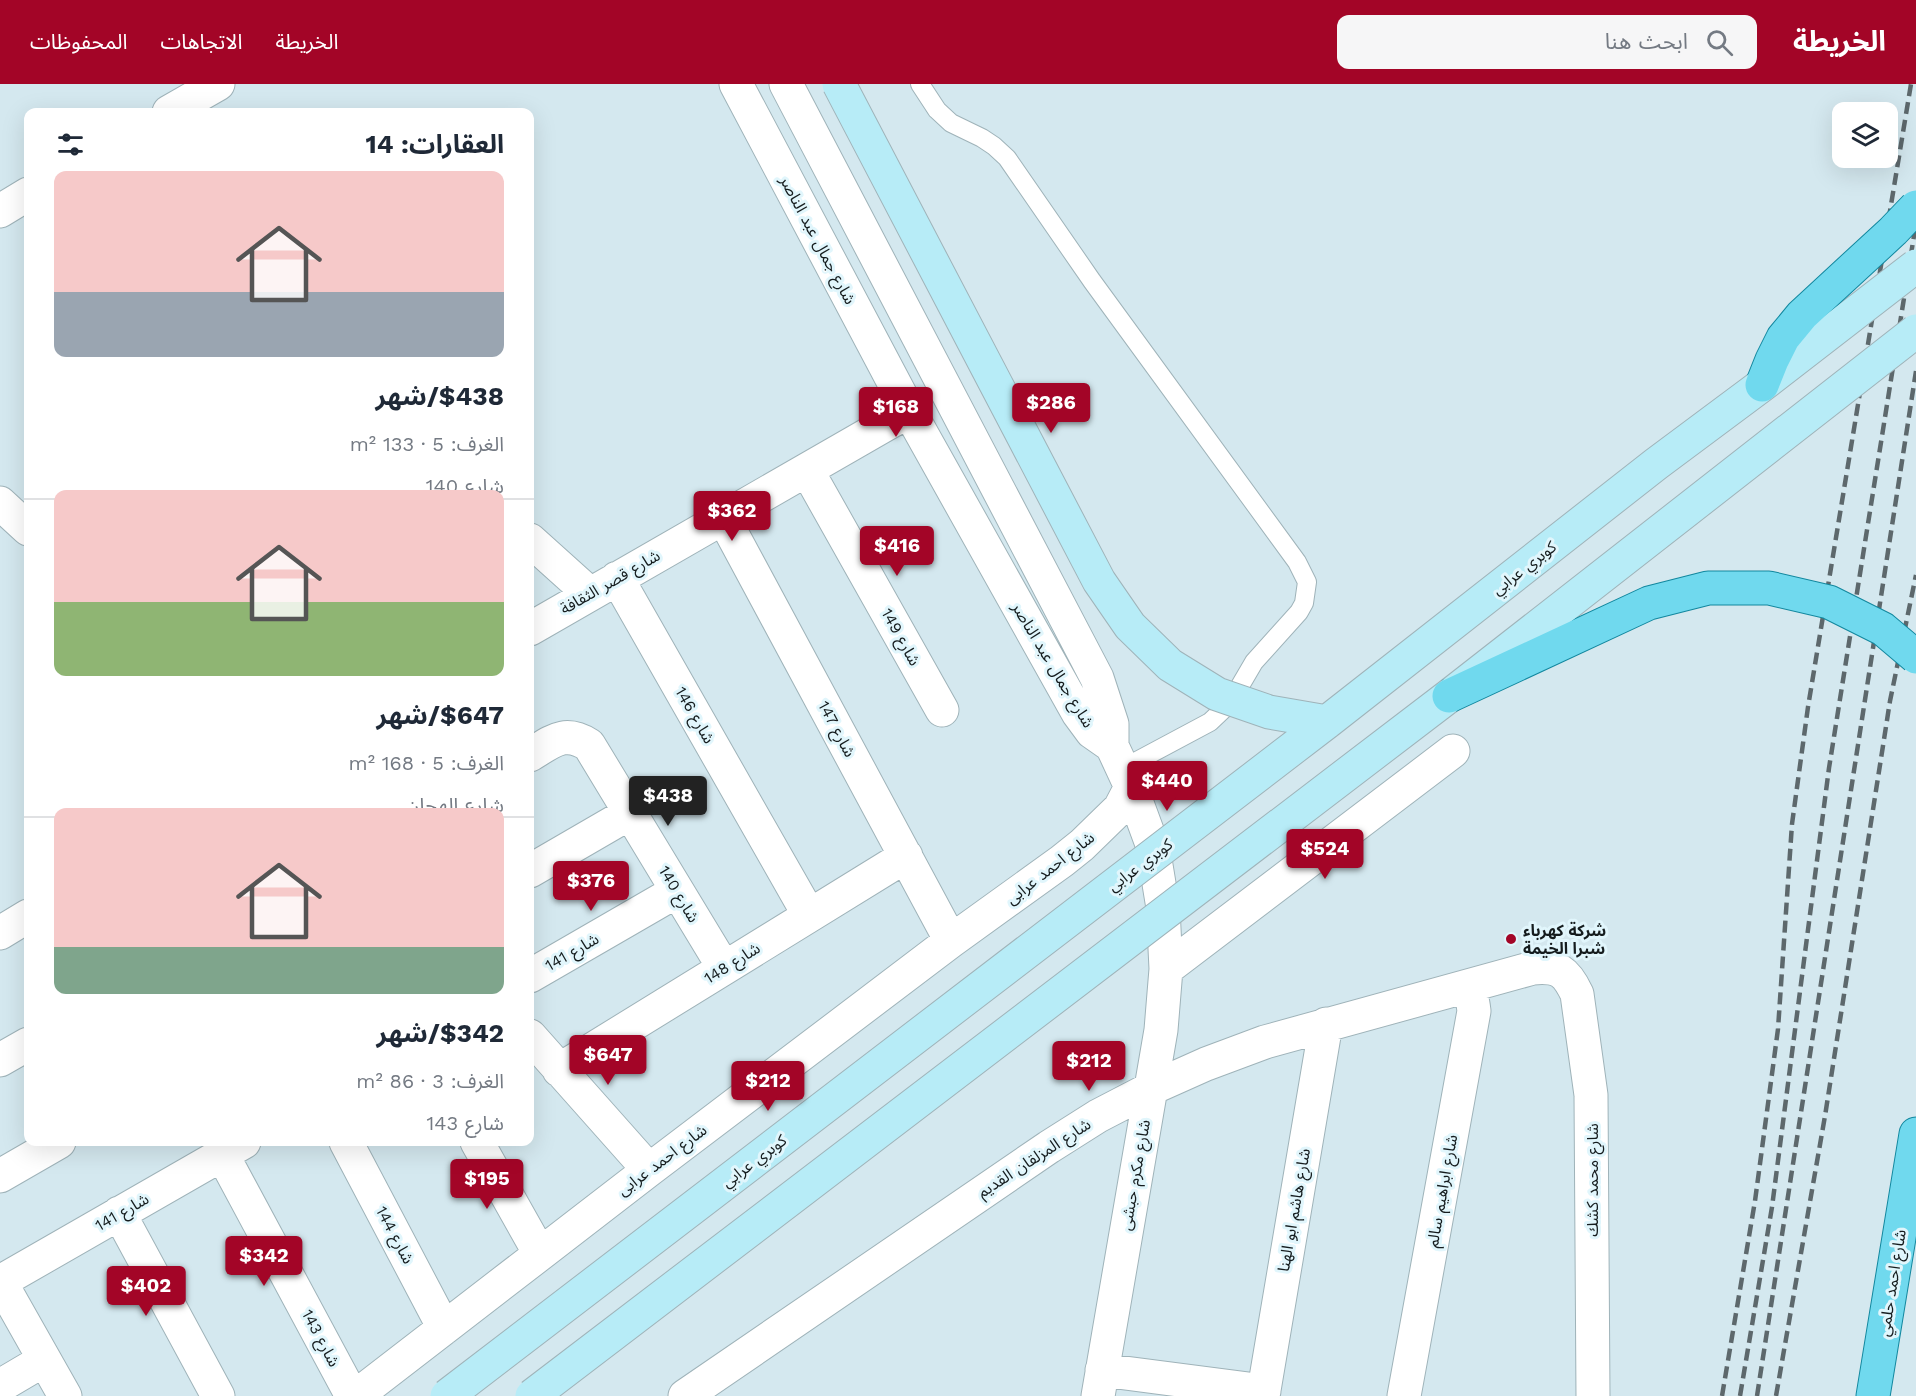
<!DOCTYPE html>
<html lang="ar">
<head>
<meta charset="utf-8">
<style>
  body { margin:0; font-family:"Work Sans","Noto Sans Arabic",sans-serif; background:#f6f6f7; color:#1f2937; direction:rtl; height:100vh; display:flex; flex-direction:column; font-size:22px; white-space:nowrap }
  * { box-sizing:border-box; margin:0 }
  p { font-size:20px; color:#747a83 }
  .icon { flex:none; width:33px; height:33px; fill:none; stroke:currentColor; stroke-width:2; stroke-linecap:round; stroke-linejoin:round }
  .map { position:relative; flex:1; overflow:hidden; direction:ltr }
  .side { position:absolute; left:24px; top:24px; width:510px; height:1038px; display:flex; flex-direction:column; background:#fff; border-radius:12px; box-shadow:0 6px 24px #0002; direction:rtl }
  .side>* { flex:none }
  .controls { position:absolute; left:1832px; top:18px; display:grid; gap:12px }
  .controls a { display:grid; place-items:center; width:66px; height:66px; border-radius:12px; background:#fff; box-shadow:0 6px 24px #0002; font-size:30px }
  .price { position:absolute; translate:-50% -51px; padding:0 14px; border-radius:6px; background:#a30527; color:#fff; font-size:20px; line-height:39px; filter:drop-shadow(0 2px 3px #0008) }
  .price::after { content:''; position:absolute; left:50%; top:36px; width:18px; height:14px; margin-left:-9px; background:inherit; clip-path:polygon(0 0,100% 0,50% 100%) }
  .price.on { background:#222; color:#fff }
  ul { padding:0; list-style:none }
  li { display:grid; align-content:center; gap:12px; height:318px; padding:0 30px }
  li+li { border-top:2px solid #e0e1e3 }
  li span { display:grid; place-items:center; height:186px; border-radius:12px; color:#555 }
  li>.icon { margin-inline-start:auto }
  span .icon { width:108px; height:108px; fill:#fffc; stroke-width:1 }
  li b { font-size:26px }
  h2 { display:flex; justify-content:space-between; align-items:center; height:72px; padding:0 30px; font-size:26px }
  header { display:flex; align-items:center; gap:36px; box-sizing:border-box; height:84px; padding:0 30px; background:#a30527; color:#fff }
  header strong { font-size:28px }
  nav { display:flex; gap:33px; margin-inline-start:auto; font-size:21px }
  .search { width:420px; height:54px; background:#f6f6f7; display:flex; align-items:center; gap:15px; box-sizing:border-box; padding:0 21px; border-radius:12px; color:#747a83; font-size:22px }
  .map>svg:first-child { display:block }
</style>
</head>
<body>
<header>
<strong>الخريطة</strong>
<div class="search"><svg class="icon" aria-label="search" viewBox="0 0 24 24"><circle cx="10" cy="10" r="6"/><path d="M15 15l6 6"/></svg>ابحث هنا</div>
<nav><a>الخريطة</a><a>الاتجاهات</a><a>المحفوظات</a></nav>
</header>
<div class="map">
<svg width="1916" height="1312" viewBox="0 0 1916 1312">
  <rect width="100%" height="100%" fill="#d4e8ef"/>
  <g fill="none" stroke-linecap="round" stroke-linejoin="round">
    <defs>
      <path id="service" d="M920 0 937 26 951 39 982 54 994 62 1007 74 1092 197 1297 478 1307 498 1304 519 1299 528 1254 578 1230 619 1210 638 1122 685"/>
      <path id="minor" d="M736 0 909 327 1078 629 1092 648 1112 662
        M786 0 1097 594 1112 640V662L1131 703 1153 763 1163 824 1166 885 1161 946 1098 1312
        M169 28 218 0
        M0 127 28 110
        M807 386 942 626
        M0 419 28 445
        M723 433 951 857
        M530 456 590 510
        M617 494 809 831
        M530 545 909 327
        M530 671C552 658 564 645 589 661L724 884
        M530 787 630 729
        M0 849 28 832
        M1166 885 1453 667
        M530 892 677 807
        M530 952 649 1086
        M0 976 28 960
        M559 986 906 772
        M346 1058 444 1244
        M477 1058 540 1170
        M222 1070 352 1312
        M0 1092 59 1058
        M119 1129 218 1312
        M0 1197 65 1312
        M0 1198 244 1058
        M1102 1286 1264 1307
        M0 1302 44 1276
        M356 1312 649 1086 951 857 1062 777 1082 761 1120 724 1131 703
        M685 1312 1049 1063 1098 1032 1150 1005 1206 980 1265 958 1533 884C1559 882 1566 887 1577 910L1591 1011 1593 1312
        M1263 1312 1326 940
        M1404 1312 1474 927C1473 919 1472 909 1465 903"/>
      <path id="primary" d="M1873 1312 1916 1050"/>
    </defs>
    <use href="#service" stroke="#9fb3b9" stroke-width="20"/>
    <use href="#minor" stroke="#9fb3b9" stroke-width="35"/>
    <use href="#primary" stroke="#12879e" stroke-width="35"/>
    <use href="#service" stroke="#fff" stroke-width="18"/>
    <use href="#minor" stroke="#fff" stroke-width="33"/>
    <use href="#primary" stroke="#70d9ee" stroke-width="33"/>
    <path stroke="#5d686c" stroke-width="4.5" stroke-dasharray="12 6" stroke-linecap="butt" d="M1722 1312 1755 1117 1778 945 1792 740 1808 623 1911 0
      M1740 1312 1772 1123 1829 684 1916 139
      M1757 1312 1916 287
      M1776 1312 1825 1032 1890 617 1916 491"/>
    <defs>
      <path id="secondary-bridge" d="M839 0 1099 497 1130 542 1170 581 1217 610 1269 628 1327 638
        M447 1312 1327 638 1656 380 1762 301 1916 182
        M532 1312 1449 612 1916 247"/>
      <path id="primary-bridge" d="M1762 301 1772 276 1783 254 1802 231 1893 147 1916 123
        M1449 612 1649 519 1708 504H1769L1829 518 1883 545 1916 573"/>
    </defs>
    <use href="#secondary-bridge" stroke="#9fb3b9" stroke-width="35" stroke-linecap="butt"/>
    <use href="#primary-bridge" stroke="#12879e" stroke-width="35" stroke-linecap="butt"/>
    <use href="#secondary-bridge" stroke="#b7ecf7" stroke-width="33"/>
    <use href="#primary-bridge" stroke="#70d9ee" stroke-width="33"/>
  </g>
  <circle fill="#a30527" stroke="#e1f6fc" stroke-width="2" cx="1511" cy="855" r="6"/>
  <g text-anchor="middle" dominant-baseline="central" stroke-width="6" stroke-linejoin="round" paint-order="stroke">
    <g font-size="16" fill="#151c1e" stroke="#e1f6fc">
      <text transform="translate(818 156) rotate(62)">شارع جمال عبد الناصر</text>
      <text transform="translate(1524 484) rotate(-38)">كوبري عرابي</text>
      <text transform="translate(610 498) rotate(-30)">شارع قصر الثقافة</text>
      <text transform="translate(901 553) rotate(61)">شارع 149</text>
      <text transform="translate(1053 581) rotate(59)">شارع جمال عبد الناصر</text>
      <text transform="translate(695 631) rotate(60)">شارع 146</text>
      <text transform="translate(837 645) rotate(62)">شارع 147</text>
      <text transform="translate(1140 781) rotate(-37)">كوبري عرابي</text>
      <text transform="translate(1050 784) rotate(-38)">شارع احمد عرابى</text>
      <text transform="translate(679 810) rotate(59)">شارع 140</text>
      <text transform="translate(572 868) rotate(-30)">شارع 141</text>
      <text transform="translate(732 879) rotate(-32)">شارع 148</text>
      <text transform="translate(1034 1074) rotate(-33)">شارع المزلقان القديم</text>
      <text transform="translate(662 1076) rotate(-37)">شارع احمد عرابى</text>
      <text transform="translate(754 1077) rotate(-37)">كوبري عرابي</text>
      <text transform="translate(1135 1091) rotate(-80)">شارع مكرم حبشى</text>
      <text transform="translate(1592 1096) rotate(-90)">شارع محمد كشك</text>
      <text transform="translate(1442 1107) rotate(-80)">شارع ابراهيم سالم</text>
      <text transform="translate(1294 1126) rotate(-80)">شارع هاشم ابو الهنا</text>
      <text transform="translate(122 1128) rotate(-30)">شارع 141</text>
      <text transform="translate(395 1151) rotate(62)">شارع 144</text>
      <text transform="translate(1892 1199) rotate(-81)">شارع احمد حلمي</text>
      <text transform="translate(321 1254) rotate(62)">شارع 143</text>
    </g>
    <g font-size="16" font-weight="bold" fill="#151c1e" stroke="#e1f6fc" text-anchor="start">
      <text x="1523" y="846">شركة كهرباء<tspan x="1523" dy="18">شبرا الخيمة</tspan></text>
    </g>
  </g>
</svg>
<div class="controls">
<a><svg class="icon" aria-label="layers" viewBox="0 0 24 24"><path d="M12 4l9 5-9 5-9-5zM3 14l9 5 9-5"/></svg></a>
</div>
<b class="price" style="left:1051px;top:350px">$286</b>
<b class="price" style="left:896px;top:354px">$168</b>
<b class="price" style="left:732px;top:458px">$362</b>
<b class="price" style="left:897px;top:493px">$416</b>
<b class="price" style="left:1167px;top:728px">$440</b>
<b class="price on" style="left:668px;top:743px">$438</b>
<b class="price" style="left:1325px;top:796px">$524</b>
<b class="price" style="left:591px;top:828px">$376</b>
<b class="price" style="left:608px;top:1002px">$647</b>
<b class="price" style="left:1089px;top:1008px">$212</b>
<b class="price" style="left:768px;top:1028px">$212</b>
<b class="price" style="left:487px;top:1126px">$195</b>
<b class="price" style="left:264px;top:1203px">$342</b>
<b class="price" style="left:146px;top:1233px">$402</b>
<section class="side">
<h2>العقارات: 14<svg class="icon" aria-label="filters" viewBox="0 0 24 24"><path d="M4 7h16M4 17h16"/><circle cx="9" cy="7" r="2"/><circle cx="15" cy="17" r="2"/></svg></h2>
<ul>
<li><span style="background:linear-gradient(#f6c9c9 65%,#9aa5b1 0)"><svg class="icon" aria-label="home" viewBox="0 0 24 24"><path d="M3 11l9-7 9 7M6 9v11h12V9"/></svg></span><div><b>$438/شهر</b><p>الغرف: 5 · 133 m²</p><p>شارع 140</p></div></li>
<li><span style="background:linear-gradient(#f6c9c9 60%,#8fb573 0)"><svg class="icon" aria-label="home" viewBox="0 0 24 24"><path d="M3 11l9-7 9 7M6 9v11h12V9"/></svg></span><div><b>$647/شهر</b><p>الغرف: 5 · 168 m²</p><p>شارع الهجان</p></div></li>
<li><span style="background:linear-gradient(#f6c9c9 75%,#7fa58c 0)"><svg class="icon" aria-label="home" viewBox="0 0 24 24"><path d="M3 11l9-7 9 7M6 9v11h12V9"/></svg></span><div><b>$342/شهر</b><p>الغرف: 3 · 86 m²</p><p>شارع 143</p></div></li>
</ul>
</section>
</div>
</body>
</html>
